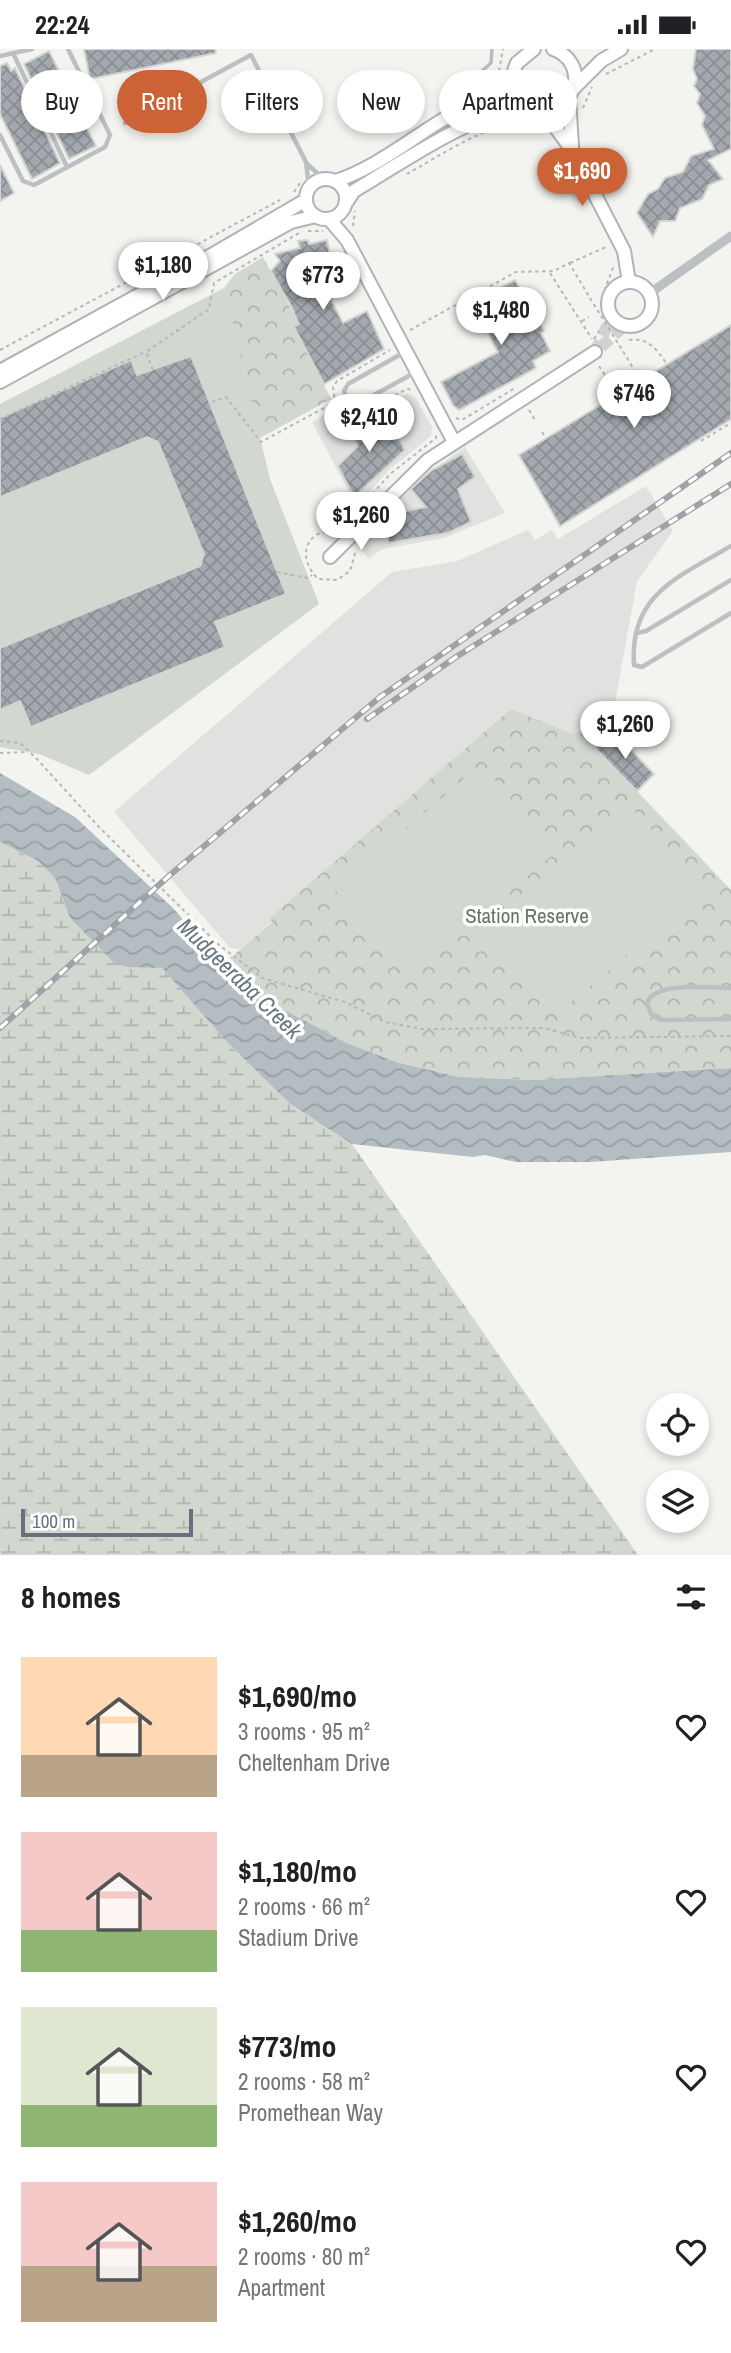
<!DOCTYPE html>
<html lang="en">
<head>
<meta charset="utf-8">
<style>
  body { margin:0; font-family:"Archivo Narrow",sans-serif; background:#f2f2f2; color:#202124; height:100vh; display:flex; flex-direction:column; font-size:26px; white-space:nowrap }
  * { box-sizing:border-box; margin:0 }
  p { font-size:23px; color:#757577 }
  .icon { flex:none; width:38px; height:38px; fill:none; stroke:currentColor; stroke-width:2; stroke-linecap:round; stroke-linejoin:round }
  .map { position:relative; height:1506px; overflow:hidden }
  .panel { display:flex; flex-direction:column; background:#fff; flex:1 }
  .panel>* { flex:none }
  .guide { position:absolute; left:21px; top:21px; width:690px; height:63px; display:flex; gap:14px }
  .tools { position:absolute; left:646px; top:1344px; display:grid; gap:14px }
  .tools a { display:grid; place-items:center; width:63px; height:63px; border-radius:50%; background:#fff; box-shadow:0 4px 10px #0003; font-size:35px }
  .scale { position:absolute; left:21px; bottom:18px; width:172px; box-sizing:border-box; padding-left:7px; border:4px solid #66717d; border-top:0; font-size:19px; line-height:24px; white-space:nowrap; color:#66717d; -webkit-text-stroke:5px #fff; paint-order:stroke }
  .price { position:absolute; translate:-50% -60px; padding:0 16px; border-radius:24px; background:#fff; color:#222; font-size:23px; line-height:46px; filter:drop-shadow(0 2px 4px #0008) }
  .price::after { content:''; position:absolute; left:50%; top:42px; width:21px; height:16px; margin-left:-10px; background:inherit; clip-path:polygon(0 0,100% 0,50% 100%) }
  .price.selected { background:#cc6337; color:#fff }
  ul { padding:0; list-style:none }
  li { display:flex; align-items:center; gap:21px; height:175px; padding:0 21px }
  li span { display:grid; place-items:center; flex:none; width:196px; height:140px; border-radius:0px; color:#555 }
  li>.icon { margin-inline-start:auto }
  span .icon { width:84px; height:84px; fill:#fffc; stroke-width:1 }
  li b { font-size:30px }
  h2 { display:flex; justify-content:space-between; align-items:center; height:84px; padding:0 21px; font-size:30px }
  .chip { padding:0 24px; border-radius:32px; background:#fff; box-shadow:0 4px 10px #0003; font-size:24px; line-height:63px }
  .chip.selected { background:#cc6337; color:#fff }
  .status { display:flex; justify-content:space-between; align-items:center; height:49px; padding:0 35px; background:#fff; direction:ltr }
  .status svg { height:19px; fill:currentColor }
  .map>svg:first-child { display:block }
</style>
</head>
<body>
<div class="status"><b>22:24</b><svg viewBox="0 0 49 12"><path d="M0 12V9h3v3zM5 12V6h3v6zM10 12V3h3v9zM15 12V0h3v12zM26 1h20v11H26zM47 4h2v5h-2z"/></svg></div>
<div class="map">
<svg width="731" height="1506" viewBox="0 0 731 1506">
  <defs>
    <pattern id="wetland-marsh" width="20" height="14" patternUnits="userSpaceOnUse" patternTransform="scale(1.75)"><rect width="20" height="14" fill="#d2d8d0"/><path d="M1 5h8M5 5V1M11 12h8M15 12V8" fill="none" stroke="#aeb4ae"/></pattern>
    <pattern id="park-crowns" width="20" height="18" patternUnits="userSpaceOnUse" patternTransform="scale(1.75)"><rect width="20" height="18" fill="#d2d8d0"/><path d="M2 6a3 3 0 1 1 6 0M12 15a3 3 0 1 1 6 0" fill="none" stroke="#aeb4ae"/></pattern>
    <pattern id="water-waves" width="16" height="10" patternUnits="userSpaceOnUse" patternTransform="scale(1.75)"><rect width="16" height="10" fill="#b4bec2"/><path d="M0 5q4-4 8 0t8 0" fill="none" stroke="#969fa3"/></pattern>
    <pattern id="building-cross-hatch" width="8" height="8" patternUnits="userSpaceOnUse" patternTransform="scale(1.75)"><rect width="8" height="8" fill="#a3a9ae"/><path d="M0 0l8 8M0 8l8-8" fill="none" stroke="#898e93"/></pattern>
  </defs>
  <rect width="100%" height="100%" fill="#f3f3f0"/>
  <path fill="#e1e2e0" d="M408 344 416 349 432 378 431 387 389 421 356 457 312 373 336 359 346 379Z
    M465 398 505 464 444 489 382 500 369 510 359 498 396 453 432 421Z
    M646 437 673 482 637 532 615 654 573 685 270 869 272 872 240 900 230 899 114 763 392 523 457 512 528 481 535 491 552 481 558 490Z"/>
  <path fill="url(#wetland-marsh)" d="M0 793 38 812 55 829 70 869 112 912 162 919 226 992 289 1054 352 1095 638 1506H0Z"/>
  <path fill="url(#park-crowns)" d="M263 208 299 275 294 278 331 350 260 389 224 239 235 225Z
    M511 660 573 685 579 681 731 841V1019L533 1031 459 1028 396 1013 349 995 273 955 222 916 272 873 270 869Z"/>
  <path fill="#d2d8d0" d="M224 239 270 430 319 555 89 726 39 705 0 698V355Z
    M481 715 556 803 410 929 335 841Z
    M631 758 706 841 555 966 485 885Z"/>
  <path fill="url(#water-waves)" d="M0 724 75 768 173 859 222 916 273 955 349 995 396 1013 459 1028 533 1031 731 1019V1103L591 1113H516L485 1106 473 1108 352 1095 289 1054 226 992 162 919 128 918 112 912 70 869 55 829 38 812 0 793Z"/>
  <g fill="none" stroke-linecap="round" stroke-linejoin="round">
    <path stroke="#b4bec2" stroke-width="3.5" d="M474 29 491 14 492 0"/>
  </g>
  <path fill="url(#building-cross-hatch)" stroke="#d4d5d3" stroke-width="2" d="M84 0H215L216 4 90 30Z
    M696 0H731V100L708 111 723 130 709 136 702 150 680 159 675 172H660L653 188 637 164 648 145 658 140 665 129 683 123 691 107 714 100 702 76 705 67 697 54 700 45 694 37 697 30 693 20Z
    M49 2 96 97 69 110 24 15Z
    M7 14 11 22 15 19 60 114 32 130 0 65V17Z
    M0 116 14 144 0 152Z
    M308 191 309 195 327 191 337 241 327 243 343 274 367 262 384 300 324 335 294 278 299 275 291 257 271 222 280 212 275 205 300 199 298 192Z
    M515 231 544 282 541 284 550 302 533 312 536 319 459 361 453 356 441 333 498 303 472 254Z
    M731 276V370L560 477 519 406Z
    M191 307 286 545 215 573 225 598 31 678 20 652 0 661V599L200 517 204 505 158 393 147 388 0 448V369L131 311 137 326Z
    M374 366 384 384 390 380 394 386 396 385 405 401 354 448 338 417 358 397 349 380Z
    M462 405 475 428 458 440 471 473 448 484 388 494 386 466 426 458 411 440 432 421Z
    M613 682 654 725 637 742 595 699Z"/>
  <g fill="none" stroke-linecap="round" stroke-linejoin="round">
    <path stroke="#d0d2d3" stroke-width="12" stroke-dasharray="12 6" stroke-linecap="butt" d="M601 298 624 277
      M595 303 612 267"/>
    <defs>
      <path id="secondary" d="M534 0 517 14C506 37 519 57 543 62 579 57 588 13 553 0
        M574 39 601 12 621 0
        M569 49 572 97
        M533 60 550 71 572 101 624 202 629 233
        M306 150a20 20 0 1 1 40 0a20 20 0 1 1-40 0Z
        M336 132C374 119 405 94 439 73 464 57 491 48 512 27
        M346 154 354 142C408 110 465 68 527 57
        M329 170 347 191 454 393
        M608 255a22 22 0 1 1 44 0a22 22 0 1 1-44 0Z
        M0 322 215 204 306 151
        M0 333 291 173 316 167
        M330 508 428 411 595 303"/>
    </defs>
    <use href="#secondary" stroke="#b0b4b8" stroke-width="16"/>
    <path stroke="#b5b7ba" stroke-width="2" stroke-dasharray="3.5 3.5" stroke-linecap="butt" d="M499 22 503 0
      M606 25 655 0
      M442 56 468 42
      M583 59 592 38
      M569 123 579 143
      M407 125C438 108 498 67 533 74
      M294 143 300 134
      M353 177 355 162
      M308 182H323
      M570 214 606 198
      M550 224 592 290
      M602 248 614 216
      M582 272 589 268
      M410 281 516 223 554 222 569 214 590 249
      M594 290 599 282
      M629 291C647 288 657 300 666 314
      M0 301 280 151
      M599 317 606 328
      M153 321 146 303 209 260 214 234 299 184
      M612 338 616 344
      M212 353 226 348 261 393 335 353 333 338 337 332 390 301
      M335 353 341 361 354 367 407 340 413 341
      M529 361 535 371
      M456 369 462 371 515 339
      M0 370 145 303
      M542 383 546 389
      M701 392 731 374
      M354 466 390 425 436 389V385
      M340 479C333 482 324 482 318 485 299 496 305 517 318 530L337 531 350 522 356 501
      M277 523 308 529 312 526
      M0 692 20 694 36 709 99 778 218 895 262 929 345 953 385 973 422 980 544 979 580 989 731 987
      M0 704 28 703"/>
    <path stroke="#bdc0c3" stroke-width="4.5" d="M13 4 67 118
      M0 7 32 0
      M125 74 251 6 306 113 309 138
      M0 86 23 132 34 136 105 98 110 86 68 0
      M306 114 324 130
      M403 304 348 335 344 342 347 351 361 353 416 323
      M731 497C679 528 629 545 634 616L642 618 731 564
      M637 584 646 582 731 531
      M731 939C710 939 654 932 647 954L651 965 661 971 731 970"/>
    <path stroke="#bdc0c3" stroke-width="9" d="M650 244 731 187"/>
    <use href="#secondary" stroke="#fff" stroke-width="12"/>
    <defs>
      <path id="rail" d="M367 670 456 608 731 435
        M0 979 170 826 380 648 731 404"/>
    </defs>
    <use href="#rail" stroke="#9fa3a8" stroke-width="6"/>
    <use href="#rail" stroke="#fff" stroke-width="3.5" stroke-dasharray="10" stroke-linecap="butt"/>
    <path stroke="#b5b7ba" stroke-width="2" stroke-dasharray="3.5 3.5" stroke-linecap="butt" d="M590 249 645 338"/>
  </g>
  <g text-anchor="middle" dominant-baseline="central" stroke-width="7" stroke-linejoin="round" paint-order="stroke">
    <g font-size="21" fill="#667564" stroke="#fff">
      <text x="527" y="866">Station Reserve</text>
    </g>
    <g font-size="23" font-style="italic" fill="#677981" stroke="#fff">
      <text transform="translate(240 929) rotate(44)">Mudgeeraba Creek</text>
    </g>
  </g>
</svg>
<div class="tools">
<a><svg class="icon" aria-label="locate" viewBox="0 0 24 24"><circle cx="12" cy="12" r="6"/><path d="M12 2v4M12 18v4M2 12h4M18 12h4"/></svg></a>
<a><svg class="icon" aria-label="layers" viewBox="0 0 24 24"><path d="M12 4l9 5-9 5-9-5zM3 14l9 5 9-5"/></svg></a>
</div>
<div class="scale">100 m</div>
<b class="price selected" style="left:582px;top:159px">$1,690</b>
<b class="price" style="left:163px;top:253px">$1,180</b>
<b class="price" style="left:323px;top:263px">$773</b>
<b class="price" style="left:501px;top:298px">$1,480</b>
<b class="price" style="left:634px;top:381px">$746</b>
<b class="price" style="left:369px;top:405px">$2,410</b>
<b class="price" style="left:361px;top:503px">$1,260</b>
<b class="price" style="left:625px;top:712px">$1,260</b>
<div class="guide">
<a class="chip">Buy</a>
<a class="chip selected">Rent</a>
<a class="chip">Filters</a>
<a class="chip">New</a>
<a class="chip">Apartment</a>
</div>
</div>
<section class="panel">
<h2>8 homes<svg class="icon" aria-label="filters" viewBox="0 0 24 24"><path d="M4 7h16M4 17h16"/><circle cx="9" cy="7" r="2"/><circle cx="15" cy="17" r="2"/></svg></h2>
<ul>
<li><span style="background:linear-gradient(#ffd9b3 70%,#b9a48a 0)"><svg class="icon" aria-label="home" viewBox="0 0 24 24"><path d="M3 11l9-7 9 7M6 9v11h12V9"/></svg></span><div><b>$1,690/mo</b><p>3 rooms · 95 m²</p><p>Cheltenham Drive</p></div><svg class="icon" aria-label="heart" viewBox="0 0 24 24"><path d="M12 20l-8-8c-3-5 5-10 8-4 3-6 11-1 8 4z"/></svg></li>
<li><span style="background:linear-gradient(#f6c9c9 70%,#8fb573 0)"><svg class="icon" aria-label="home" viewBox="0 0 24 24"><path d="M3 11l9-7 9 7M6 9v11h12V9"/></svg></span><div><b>$1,180/mo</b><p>2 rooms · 66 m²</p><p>Stadium Drive</p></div><svg class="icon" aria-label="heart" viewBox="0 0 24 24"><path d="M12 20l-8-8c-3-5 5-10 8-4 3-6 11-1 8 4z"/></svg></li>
<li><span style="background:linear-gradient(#dfe7d0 70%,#8fb573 0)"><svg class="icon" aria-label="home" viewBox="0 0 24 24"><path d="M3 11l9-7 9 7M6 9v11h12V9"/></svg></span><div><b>$773/mo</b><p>2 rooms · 58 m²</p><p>Promethean Way</p></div><svg class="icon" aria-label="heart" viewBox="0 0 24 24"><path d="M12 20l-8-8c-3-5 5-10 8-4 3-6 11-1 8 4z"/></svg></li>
<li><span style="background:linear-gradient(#f6c9c9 60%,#b9a48a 0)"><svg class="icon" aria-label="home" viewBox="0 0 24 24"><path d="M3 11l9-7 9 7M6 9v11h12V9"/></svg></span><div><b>$1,260/mo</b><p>2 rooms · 80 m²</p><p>Apartment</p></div><svg class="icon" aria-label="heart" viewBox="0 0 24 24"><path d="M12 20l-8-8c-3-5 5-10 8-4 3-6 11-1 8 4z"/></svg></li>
</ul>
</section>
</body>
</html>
